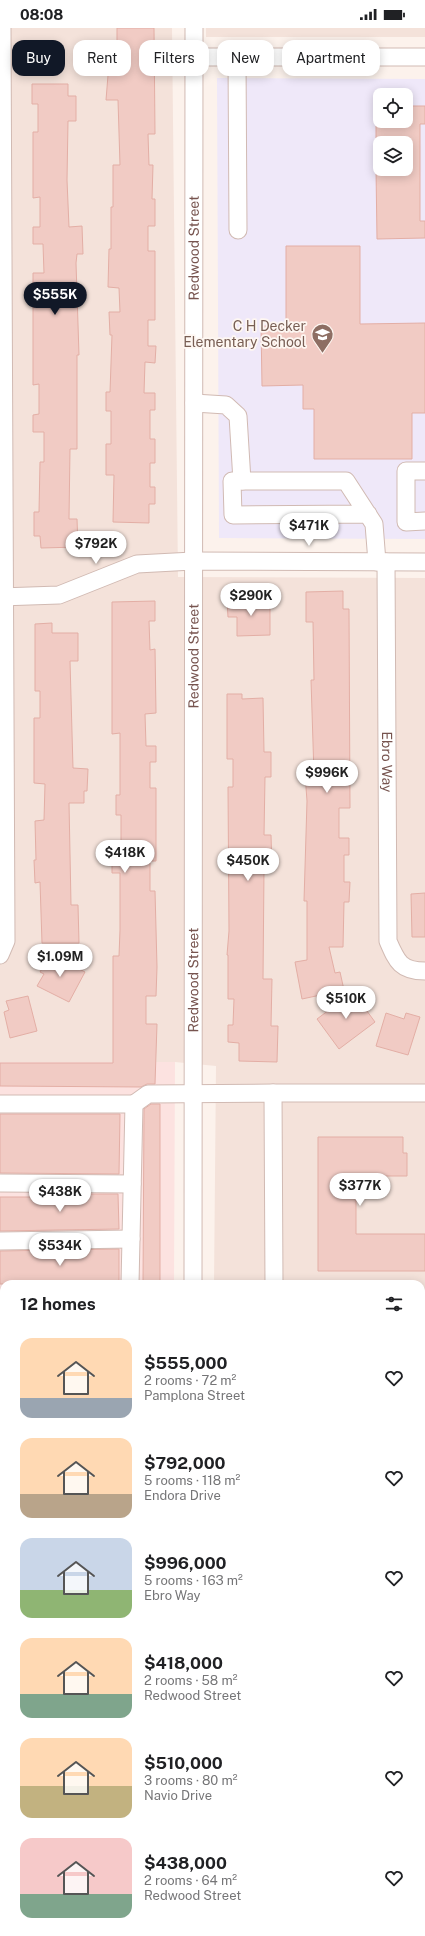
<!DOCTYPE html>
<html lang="en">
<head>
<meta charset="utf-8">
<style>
  body { margin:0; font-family:"Public Sans",sans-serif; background:#f6f6f6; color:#202124; height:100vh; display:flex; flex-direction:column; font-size:15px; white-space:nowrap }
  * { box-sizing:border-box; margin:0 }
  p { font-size:13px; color:#757577 }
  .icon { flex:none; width:22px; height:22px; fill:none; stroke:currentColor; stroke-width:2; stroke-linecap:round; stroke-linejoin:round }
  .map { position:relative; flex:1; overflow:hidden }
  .sheet { position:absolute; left:0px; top:1252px; width:425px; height:656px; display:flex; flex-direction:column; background:#fff; border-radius:12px 12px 0 0; box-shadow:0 2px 10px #0003 }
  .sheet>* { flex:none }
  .top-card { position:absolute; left:12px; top:12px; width:401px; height:36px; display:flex; gap:8px }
  .controls { position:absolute; left:373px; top:60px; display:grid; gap:8px }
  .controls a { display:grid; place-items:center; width:40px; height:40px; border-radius:8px; background:#fff; box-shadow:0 2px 10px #0003; font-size:20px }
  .price { position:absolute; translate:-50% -34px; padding:0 9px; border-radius:14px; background:#fff; color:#222; font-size:13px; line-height:26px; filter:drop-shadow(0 1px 2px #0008) }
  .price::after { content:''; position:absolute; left:50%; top:24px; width:12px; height:9px; margin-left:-6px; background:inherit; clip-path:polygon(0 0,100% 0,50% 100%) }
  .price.current { background:#111827; color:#fff }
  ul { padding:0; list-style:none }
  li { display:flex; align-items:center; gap:12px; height:100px; padding:0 20px }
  li span { display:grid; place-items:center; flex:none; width:112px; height:80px; border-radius:12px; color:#555 }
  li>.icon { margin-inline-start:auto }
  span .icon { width:48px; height:48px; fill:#fffc; stroke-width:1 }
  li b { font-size:17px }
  h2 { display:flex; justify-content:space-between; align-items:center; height:48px; padding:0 20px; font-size:17px }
  .pill { padding:0 14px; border-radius:12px; background:#fff; box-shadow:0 2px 10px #0003; font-size:14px; line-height:36px }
  .pill.current { background:#111827; color:#fff }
  .status { display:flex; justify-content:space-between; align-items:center; height:28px; padding:0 20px; background:#fff; direction:ltr }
  .status svg { height:11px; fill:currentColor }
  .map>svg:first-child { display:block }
</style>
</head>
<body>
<div class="status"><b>08:08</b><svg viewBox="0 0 49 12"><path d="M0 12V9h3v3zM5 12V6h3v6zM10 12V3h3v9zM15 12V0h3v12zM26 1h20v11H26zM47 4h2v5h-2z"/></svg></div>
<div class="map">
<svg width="425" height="1908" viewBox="0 0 425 1908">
  <rect width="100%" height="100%" fill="#fcf2ec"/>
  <path fill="#f4e2da" d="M0 0H172L178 549 425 550V1353H421V1256H214L216 1038 175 1034H0Z
    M206 0H425V9H206Z
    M421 1609H425V1908H0V1725H4V1904H421Z"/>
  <path fill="#fce2e0" d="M0 1034H175L174 1256H4V1478H0Z
    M421 1353H425V1479L421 1478Z"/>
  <path fill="#efe8f9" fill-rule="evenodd" d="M217 50 425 51V511L219 510ZM380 67H406V93H380ZM380 115H406V141H380Z"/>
  <path fill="#f1cbc4" stroke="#e3aea5" d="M117 0H154L155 106H148L149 137H153L152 171H155V198H148V223H155V292H148V318H156L155 335 145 334 144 365H155V382H150V411H155V435H150V459H155V476H149V495L113 494 114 447H106V416H111V383H106V364H110L112 307H110L109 284H120L119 260 108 259 109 221H111V179H113V137H120L118 72H106L109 35H117Z
    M32 56H68V68H76V93H68L67 152 69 199 82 198 83 226H77L76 235 79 327H77V421H70L69 491H77L78 519 41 520 40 508H34V484H39L40 434H44V404H33V387L39 386V356L33 357V245H44L43 216H33V199H40V169L33 170V104H38V76H32Z
    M406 78H425V96H420V193H425V210L377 211 376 141H406V115H376V93H406Z
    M286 218H360V296L425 295V385H412V431H314V381H303V357L262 358 261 298H286Z
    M343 563V581H349L350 780H339V810H349V827H344V854H350L349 874H344L343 919H329L335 945 340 944 344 962 302 971 295 934 307 932V873H304L307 773 305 746H314L311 652H314L313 594H306V564Z
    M270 572V607L237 608V589H228L227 573Z
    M155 573V593H149L150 622 155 621 156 685 145 686 146 718H156V734H150V760H156V833H150V863H155L157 939 156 968H146V996H157L155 1056H147L141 1059 0 1058V1035H113V928H119L120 902V845H112V816H121V787H116V767H120V705L112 706V574Z
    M52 595V605H78V633H70L73 740 88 741 87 763H84V775H69L71 877H78L79 915H42L40 854 35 855 34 832H36L35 793 44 792 45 756 34 755V690H40V663H35V596Z
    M227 666H242V671L263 670 264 724H271V749H265L264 807H271L272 841H264L263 951H272L271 998H278L277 1034 239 1033V1015L228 1014V997H233L234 971H228V927H227L229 903 228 759H233V731H227Z
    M425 865V909H412L411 866Z
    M50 926 85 944 69 974 37 958 44 946 40 944Z
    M353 964 375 994 339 1021 317 991Z
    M28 968 37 1003 10 1010 4 984 9 982 6 973Z
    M386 985 404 991 406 985 420 989 408 1027 376 1018Z
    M151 1076H160V1256H143L144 1081Z
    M0 1086H120L119 1146 0 1145Z
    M318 1109H403V1125H407V1148H356V1206H425V1243H318Z
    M85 1166H118L119 1201 0 1203V1169H85Z
    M119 1221V1256H0V1223Z"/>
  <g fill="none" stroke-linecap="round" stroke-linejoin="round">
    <defs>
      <g id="minor">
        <path d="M194 29H425"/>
        <path d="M237 29 238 202"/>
        <path d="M194 375 226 377 238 388 242 453"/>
        <path d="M425 443H406V494L425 493"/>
        <path d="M368 486 233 487 232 453H346L374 496 377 534"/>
        <path id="s1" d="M386 534 388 913C397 934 401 943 425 943"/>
        <path d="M0 569 59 567 137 536 193 533 425 534"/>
        <path d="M0 927 6 913 2 0"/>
        <path d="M273 1065H425"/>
        <path d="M0 1076H134L130 1256"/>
        <path d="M134 1076 148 1066 273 1065 274 1256"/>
        <path d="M0 1155 132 1156"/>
        <path d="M0 1213 131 1211"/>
        <path id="s2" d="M193 1256 194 0"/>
        <path d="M421 1283H425"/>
        <path d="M0 1298H4"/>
        <path d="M421 1464H425"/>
        <path d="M0 1711H4"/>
        <path d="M0 1838H4"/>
        <path d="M292 1904V1908"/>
      </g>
      <path id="major" d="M0 1506H4
        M421 1506H425
        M0 1540H4
        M421 1540H425"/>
    </defs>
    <use href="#minor" stroke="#d1bab3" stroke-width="19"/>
    <use href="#major" stroke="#d9cfce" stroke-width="23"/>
    <use href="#minor" stroke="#fff" stroke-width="17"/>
    <use href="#major" stroke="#f7c7a8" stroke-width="21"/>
  </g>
  <defs>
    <symbol id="school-pin" viewBox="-11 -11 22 30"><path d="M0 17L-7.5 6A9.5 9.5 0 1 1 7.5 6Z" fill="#8d6e63" stroke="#fef7f2"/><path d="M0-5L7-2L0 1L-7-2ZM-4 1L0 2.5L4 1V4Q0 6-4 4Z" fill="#fff"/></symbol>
  </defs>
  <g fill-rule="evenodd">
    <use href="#school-pin" x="310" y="294" width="25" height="34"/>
  </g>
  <g text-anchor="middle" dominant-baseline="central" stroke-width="3.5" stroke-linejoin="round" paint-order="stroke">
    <g font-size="14" fill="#77544f" stroke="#fef7f2">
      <text stroke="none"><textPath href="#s2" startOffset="1036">Redwood Street</textPath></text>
      <text stroke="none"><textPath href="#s2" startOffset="628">Redwood Street</textPath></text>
      <text stroke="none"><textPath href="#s1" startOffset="200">Ebro Way</textPath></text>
      <text stroke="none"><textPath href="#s2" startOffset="304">Redwood Street</textPath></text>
    </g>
    <g font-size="14" fill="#785e54" stroke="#fef7f2" text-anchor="end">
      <text x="306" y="298">C H Decker<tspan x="306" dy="16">Elementary School</tspan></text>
    </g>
  </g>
</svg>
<div class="controls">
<a><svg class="icon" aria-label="locate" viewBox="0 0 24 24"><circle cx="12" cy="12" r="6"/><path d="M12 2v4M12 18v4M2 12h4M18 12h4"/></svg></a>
<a><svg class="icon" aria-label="layers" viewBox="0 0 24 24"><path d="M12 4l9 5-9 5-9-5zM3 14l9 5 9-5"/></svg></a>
</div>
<b class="price current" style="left:55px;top:288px">$555K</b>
<b class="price" style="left:309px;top:519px">$471K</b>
<b class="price" style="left:96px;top:537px">$792K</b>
<b class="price" style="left:251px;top:589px">$290K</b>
<b class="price" style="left:327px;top:766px">$996K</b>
<b class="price" style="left:125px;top:846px">$418K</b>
<b class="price" style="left:248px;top:854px">$450K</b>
<b class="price" style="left:60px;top:950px">$1.09M</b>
<b class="price" style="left:346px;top:992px">$510K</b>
<b class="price" style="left:360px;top:1179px">$377K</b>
<b class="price" style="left:60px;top:1185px">$438K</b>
<b class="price" style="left:60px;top:1239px">$534K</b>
<div class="top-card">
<a class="pill current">Buy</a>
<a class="pill">Rent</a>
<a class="pill">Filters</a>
<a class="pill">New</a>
<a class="pill">Apartment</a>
</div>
<section class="sheet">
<h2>12 homes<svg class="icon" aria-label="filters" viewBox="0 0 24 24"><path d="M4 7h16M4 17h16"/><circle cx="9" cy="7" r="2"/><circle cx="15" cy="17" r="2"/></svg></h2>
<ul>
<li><span style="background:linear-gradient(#ffd9b3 75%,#9aa5b1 0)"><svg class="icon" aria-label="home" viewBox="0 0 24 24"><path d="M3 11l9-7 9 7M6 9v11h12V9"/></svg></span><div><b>$555,000</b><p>2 rooms · 72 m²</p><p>Pamplona Street</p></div><svg class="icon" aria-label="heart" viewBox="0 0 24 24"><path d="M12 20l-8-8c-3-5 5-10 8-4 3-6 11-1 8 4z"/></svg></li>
<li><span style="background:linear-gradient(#ffd9b3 70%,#b9a48a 0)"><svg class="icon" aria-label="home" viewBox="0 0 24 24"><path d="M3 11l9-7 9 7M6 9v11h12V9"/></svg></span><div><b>$792,000</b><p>5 rooms · 118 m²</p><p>Endora Drive</p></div><svg class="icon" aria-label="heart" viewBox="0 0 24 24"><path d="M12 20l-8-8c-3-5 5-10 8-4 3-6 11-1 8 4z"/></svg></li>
<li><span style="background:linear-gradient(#c9d6e8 65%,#8fb573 0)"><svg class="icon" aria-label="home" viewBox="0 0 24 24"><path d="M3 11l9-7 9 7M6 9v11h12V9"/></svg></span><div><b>$996,000</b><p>5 rooms · 163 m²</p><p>Ebro Way</p></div><svg class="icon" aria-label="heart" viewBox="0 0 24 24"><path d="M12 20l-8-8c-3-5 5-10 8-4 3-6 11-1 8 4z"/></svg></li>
<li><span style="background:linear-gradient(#ffd9b3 70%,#7fa58c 0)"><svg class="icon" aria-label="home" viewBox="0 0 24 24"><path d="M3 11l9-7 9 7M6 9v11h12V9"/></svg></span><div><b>$418,000</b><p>2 rooms · 58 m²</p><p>Redwood Street</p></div><svg class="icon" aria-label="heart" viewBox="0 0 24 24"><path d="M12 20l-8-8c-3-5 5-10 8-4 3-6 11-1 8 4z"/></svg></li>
<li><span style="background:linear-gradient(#ffd9b3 60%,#c2b280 0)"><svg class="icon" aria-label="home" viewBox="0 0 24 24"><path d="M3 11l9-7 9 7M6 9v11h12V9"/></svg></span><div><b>$510,000</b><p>3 rooms · 80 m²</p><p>Navio Drive</p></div><svg class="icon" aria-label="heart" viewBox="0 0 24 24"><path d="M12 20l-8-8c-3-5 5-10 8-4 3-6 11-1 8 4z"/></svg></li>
<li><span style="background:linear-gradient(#f6c9c9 70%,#7fa58c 0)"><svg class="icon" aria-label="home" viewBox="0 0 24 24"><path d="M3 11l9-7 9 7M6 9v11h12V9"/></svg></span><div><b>$438,000</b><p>2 rooms · 64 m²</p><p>Redwood Street</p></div><svg class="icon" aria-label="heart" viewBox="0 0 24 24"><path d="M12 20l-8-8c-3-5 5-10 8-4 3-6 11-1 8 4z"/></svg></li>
</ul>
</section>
</div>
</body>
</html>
